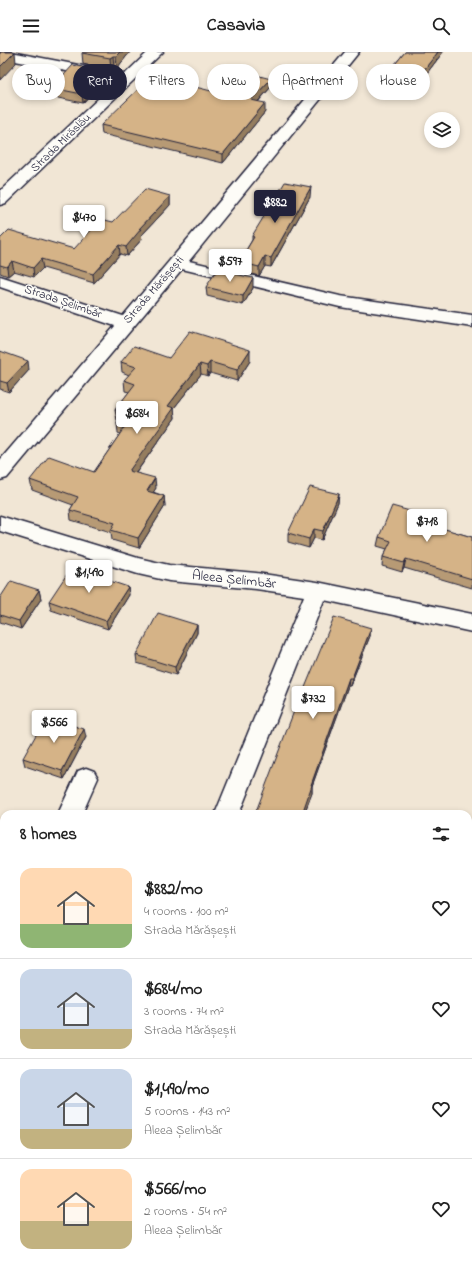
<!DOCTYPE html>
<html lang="en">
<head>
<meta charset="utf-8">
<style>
  body { margin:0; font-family:"Indie Flower",sans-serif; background:#f2f2f2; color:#222; height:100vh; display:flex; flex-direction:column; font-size:15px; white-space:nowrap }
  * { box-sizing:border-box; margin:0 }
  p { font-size:13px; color:#767676 }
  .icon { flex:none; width:22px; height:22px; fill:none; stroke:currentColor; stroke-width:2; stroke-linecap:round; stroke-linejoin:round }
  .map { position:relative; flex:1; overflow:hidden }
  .drawer { position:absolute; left:0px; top:758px; width:472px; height:456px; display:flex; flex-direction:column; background:#fff; border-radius:12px 12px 0 0; box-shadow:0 2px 6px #0003 }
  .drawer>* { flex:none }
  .top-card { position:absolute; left:12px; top:12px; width:448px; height:36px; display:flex; gap:8px }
  .controls { position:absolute; left:424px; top:60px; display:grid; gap:8px }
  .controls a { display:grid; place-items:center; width:36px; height:36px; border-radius:50%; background:#fff; box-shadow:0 2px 6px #0003; font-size:20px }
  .price { position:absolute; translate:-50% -34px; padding:0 9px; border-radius:4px; background:#fff; color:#222; font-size:13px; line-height:26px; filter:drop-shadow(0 1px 2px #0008) }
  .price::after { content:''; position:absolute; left:50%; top:24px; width:12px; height:9px; margin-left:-6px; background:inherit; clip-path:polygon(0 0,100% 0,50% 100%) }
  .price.selected { background:#22223b; color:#fff }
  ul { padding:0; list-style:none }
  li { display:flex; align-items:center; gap:12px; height:100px; padding:0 20px }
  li+li { border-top:1px solid #e0e0e0 }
  li span { display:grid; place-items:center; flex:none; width:112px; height:80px; border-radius:12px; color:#555 }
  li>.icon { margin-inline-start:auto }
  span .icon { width:48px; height:48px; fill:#fffc; stroke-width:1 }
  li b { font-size:17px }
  h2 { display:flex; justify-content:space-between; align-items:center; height:48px; padding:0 20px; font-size:17px }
  .pill { padding:0 14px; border-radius:18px; background:#fff; box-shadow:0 2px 6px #0003; font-size:14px; line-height:36px }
  .pill.selected { background:#22223b; color:#fff }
  header { display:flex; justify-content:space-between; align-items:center; height:52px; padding:0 20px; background:#fff; font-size:18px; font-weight:700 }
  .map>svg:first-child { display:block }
</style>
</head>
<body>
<header><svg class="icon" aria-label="menu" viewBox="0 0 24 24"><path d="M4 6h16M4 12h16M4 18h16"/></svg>Casavia<svg class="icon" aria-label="search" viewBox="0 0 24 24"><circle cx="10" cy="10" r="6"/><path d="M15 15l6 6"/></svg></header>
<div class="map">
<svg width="472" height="1214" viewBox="0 0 472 1214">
  <rect width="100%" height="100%" fill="#f1e6d5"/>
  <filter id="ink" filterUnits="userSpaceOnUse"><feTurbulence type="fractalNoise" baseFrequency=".025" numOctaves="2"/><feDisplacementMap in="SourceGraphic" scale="8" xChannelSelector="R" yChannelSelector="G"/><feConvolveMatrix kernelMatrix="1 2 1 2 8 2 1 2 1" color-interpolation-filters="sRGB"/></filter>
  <g filter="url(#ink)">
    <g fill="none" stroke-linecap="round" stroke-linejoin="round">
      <defs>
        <path id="minor" d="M0 0H11L125 22 148 0H163L6 151 0 153V139L117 29 0 6Z
          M345 0H359L189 209 340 244 472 263V275L340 255 182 217 7 426 0 428V408L115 274 0 235V224L123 264Z
          M0 464 138 506 169 513 256 521 317 530 472 562V580L324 548 239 762H215L304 544 256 537 169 529 138 522 0 479Z
          M86 716 94 719 98 726 82 762H58L78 719Z
          M4 896V928L0 930V898Z"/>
        <path id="major" d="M0 1198 4 1199V1210H16L17 1214H0Z"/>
      </defs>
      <use href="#minor" stroke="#22223b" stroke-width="3"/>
      <use href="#major" stroke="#22223b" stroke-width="3"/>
      <use href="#minor" fill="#fdfcf7" fill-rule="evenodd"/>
      <use href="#major" fill="#fdfcf7" fill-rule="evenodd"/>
    </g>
    <path fill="#b79a74" stroke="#22223b" d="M83 0H130L117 16 114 15 111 18 83 12 82 1Z
      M405 0H443L414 38 385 32 386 23Z
      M102 19 103 28 83 51 53 45 52 36Z
      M270 36 258 50 265 60 223 111 102 82 101 73 223 42Z
      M170 144V153L141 184 142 187 127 204 120 202 94 231 43 216 34 225 14 219 8 224 0 221V187L74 197 113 170Z
      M310 145 271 215 265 214 259 224 239 219V210L252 188V184Z
      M206 235 253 236 243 253 207 244Z
      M0 299 29 318 9 340 0 337Z
      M169 306 250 309 237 329 210 321 208 324 201 322 174 356 175 366 136 421 156 436 153 440 164 444 165 454 139 496 112 488 111 480 71 468 70 458 73 453 32 438 30 428 94 420 120 382 118 381 117 371 119 369 117 368 115 358 129 340 125 339 124 328 129 323 122 320 121 310Z
      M339 442 338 451 322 488 314 486 309 496 288 490V481Z
      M423 471 472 485V536L404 516 402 520 382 514 383 505 387 497 377 494 379 485Z
      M128 535 129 543 108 577 51 558 49 549Z
      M39 538 41 547 21 577 0 570V546Z
      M197 573V581L176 623 137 611 136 603Z
      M371 576 370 584 350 634H348L312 734V741L304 762H255Z
      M86 685 64 727 25 714 23 706Z
      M4 1040V1127L0 1126V1052Z
      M145 1210H162L160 1214H152Z"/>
    <path fill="#957d5e" stroke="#22223b" d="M15 0 16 11 0 28V15Z
      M120 0H130L117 16 116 4Z
      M438 0H443L414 38 415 29Z
      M113 4 114 15 111 18 110 6Z
      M102 19 103 28 83 51 82 42Z
      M271 27 270 36 251 57V48Z
      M265 51V60L223 111V102Z
      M311 135 310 145 271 215V206Z
      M170 144V153L141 184 142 187 127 204 126 195 139 177Z
      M119 193 120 202 94 231 93 222Z
      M265 204V214L259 224V215Z
      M41 207 43 216 34 225 33 216Z
      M12 209 14 219 8 224 7 215Z
      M253 226V236L243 253V244Z
      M250 298V309L237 329V318Z
      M28 309 29 318 9 340 7 331Z
      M210 310V321L208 324 207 314Z
      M200 312 201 322 174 356 175 366 130 429 129 419 168 354Z
      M155 426 156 436 148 449 147 439Z
      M339 442 338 451 322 488 323 479Z
      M164 444 165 454 139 496 138 486Z
      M314 477V486L309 496V487Z
      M406 507 404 516 402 520 404 511Z
      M128 535 129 543 108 577 106 569Z
      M39 538 41 547 21 577 19 569Z
      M197 573V581L176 623 175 615Z
      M371 576 370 584 350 634 352 626Z
      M349 626 348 634 312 734V741L304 762H302L311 733Z
      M84 677 86 685 64 727 62 719Z
      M159 1210H162L160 1214H158Z"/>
    <path fill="#d5b387" stroke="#22223b" d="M0 0H15L0 15Z
      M83 0H120L116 4H113L110 6 82 1Z
      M405 0H438L415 29 386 23Z
      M73 13 102 19 82 42 52 36Z
      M244 20 271 27 251 48 265 51 223 102 101 73 152 24 223 42Z
      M285 130 311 135 271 206 265 204 259 215 239 210 254 185 252 184Z
      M145 137 170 144 139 177H141L126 195 119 193 93 222 41 207 33 216 12 209 7 215 0 213V187L9 178 74 197 101 167 113 170Z
      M217 218 253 226 243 244 206 235Z
      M190 279 250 298 237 318 210 310 207 314 200 312 168 354 174 356 129 419 155 426 147 439 164 444 138 486 111 478 115 471 70 458 78 445 30 428 49 404 94 420 126 373 117 371 125 360 115 358 135 332 124 328 136 315 121 310 134 294 169 306Z
      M0 299 28 309 7 331 0 329Z
      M310 435 339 442 323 479 314 477 309 487 288 481Z
      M392 454 424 463 421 470 472 485V527L406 507 404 511 383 505 391 489 379 485Z
      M71 516 128 535 106 569 49 549Z
      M11 529 39 538 19 569 0 563V546Z
      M158 561 197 573 175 615 136 603Z
      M334 565 371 576 352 626H349L311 733H312L302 762H255L302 638H304Z
      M46 665 84 677 62 719 23 706Z
      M4 1040V1123L0 1122V1052Z
      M149 1210H159L158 1214Z
      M203 1210H247L245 1214H201Z
      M296 1210H337L335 1214H294Z"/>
  </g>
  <g text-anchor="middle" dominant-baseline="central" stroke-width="3" stroke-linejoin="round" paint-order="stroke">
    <g font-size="12" fill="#22223b" stroke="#fdfcf7">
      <text transform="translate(61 91) rotate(-44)">Strada Mirăslău</text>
      <text transform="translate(154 238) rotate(-49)">Strada Mărășești</text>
      <text transform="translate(63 250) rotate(19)">Strada Șelimbăr</text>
    </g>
    <g font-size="14" fill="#22223b" stroke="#fdfcf7">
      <text transform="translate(234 528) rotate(6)">Aleea Șelimbăr</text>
    </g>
  </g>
</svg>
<div class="controls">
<a><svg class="icon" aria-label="layers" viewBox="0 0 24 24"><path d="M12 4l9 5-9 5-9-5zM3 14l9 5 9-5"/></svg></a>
</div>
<b class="price selected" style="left:275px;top:172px">$882</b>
<b class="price" style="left:84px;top:187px">$470</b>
<b class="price" style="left:230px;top:231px">$597</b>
<b class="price" style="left:137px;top:383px">$684</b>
<b class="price" style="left:427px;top:491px">$718</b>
<b class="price" style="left:89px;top:542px">$1,490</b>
<b class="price" style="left:313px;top:668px">$732</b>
<b class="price" style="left:54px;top:692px">$566</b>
<div class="top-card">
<a class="pill">Buy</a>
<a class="pill selected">Rent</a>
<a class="pill">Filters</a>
<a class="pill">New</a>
<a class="pill">Apartment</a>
<a class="pill">House</a>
</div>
<section class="drawer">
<h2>8 homes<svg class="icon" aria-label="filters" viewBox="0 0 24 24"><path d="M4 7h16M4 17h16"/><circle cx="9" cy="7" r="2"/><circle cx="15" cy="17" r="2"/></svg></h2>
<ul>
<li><span style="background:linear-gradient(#ffd9b3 70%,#8fb573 0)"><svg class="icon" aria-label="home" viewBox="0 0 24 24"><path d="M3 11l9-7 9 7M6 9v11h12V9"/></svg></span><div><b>$882/mo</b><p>4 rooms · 100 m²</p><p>Strada Mărășești</p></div><svg class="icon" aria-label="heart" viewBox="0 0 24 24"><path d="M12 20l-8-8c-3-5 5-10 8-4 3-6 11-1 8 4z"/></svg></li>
<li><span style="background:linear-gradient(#c9d6e8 75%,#c2b280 0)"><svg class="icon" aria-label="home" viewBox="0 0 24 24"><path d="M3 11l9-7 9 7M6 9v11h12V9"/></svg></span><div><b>$684/mo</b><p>3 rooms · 74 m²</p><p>Strada Mărășești</p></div><svg class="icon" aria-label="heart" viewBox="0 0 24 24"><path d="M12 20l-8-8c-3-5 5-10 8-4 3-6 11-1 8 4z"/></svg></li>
<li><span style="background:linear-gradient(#c9d6e8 75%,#c2b280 0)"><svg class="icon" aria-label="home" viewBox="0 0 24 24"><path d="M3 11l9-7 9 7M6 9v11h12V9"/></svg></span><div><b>$1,490/mo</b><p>5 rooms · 143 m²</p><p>Aleea Șelimbăr</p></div><svg class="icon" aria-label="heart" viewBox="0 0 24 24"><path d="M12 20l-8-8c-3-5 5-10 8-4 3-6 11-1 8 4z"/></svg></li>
<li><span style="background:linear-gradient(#ffd9b3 65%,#c2b280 0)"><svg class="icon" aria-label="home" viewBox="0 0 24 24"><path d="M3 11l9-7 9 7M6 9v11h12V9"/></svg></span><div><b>$566/mo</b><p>2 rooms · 54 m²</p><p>Aleea Șelimbăr</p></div><svg class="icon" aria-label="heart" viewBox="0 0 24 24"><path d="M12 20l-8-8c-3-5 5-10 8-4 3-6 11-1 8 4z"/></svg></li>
</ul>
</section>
</div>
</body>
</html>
